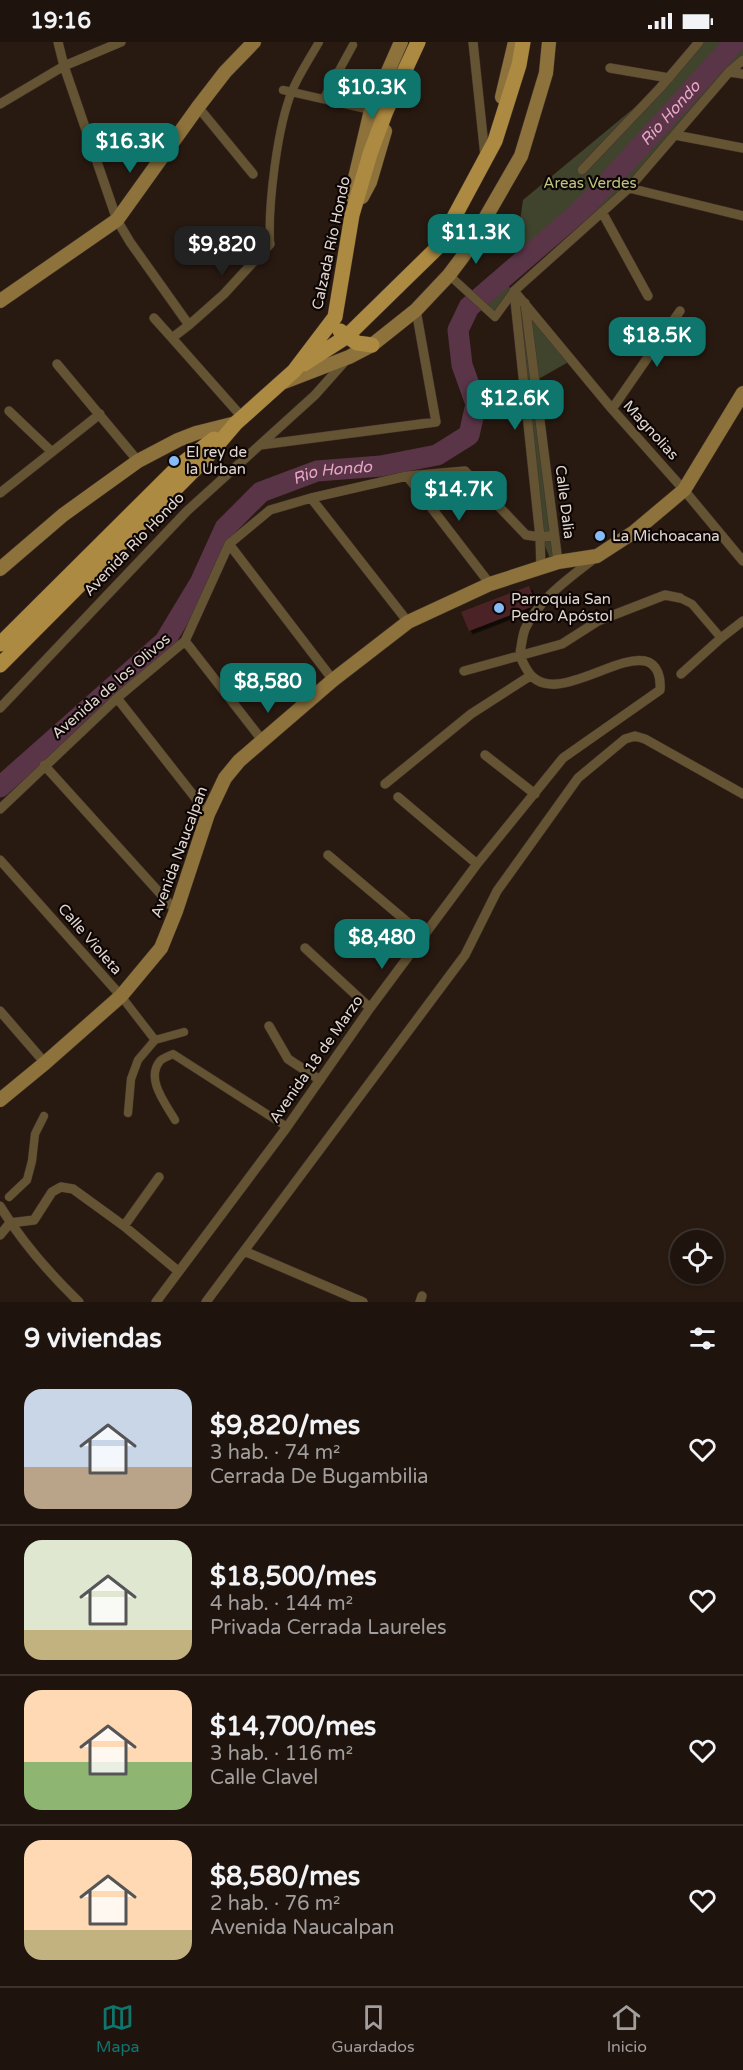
<!DOCTYPE html>
<html lang="es">
<head>
<meta charset="utf-8">
<style>
  body { margin:0; font-family:"Varela Round",sans-serif; background:#2c211b; color:#f1f3f6; height:100vh; display:flex; flex-direction:column; font-size:22px; white-space:nowrap }
  * { box-sizing:border-box; margin:0 }
  p { font-size:20px; color:#a19e9d }
  .icon { flex:none; width:33px; height:33px; fill:none; stroke:currentColor; stroke-width:2; stroke-linecap:round; stroke-linejoin:round }
  .map { position:relative; height:1260px; overflow:hidden }
  .drawer { display:flex; flex-direction:column; background:#1f140d; flex:1 }
  .drawer>* { flex:none }
  .controls { position:absolute; left:670px; top:1188px; display:grid; gap:12px }
  .controls a { display:grid; place-items:center; width:54px; height:54px; border-radius:50%; background:#1f140d; box-shadow:0 2px 4px #0004,0 0 0 2px #3c332e; font-size:30px }
  .price { position:absolute; translate:-50% -51px; padding:0 14px; border-radius:12px; background:#0f766e; color:#fff; font-size:20px; line-height:39px; filter:drop-shadow(0 2px 3px #0008) }
  .price::after { content:''; position:absolute; left:50%; top:36px; width:18px; height:14px; margin-left:-9px; background:inherit; clip-path:polygon(0 0,100% 0,50% 100%) }
  .price.current { background:#222; color:#fff }
  ul { padding:0; list-style:none }
  li { display:flex; align-items:center; gap:18px; height:150px; padding:0 24px }
  li+li { border-top:2px solid #3c332e }
  li span { display:grid; place-items:center; flex:none; width:168px; height:120px; border-radius:18px; color:#555 }
  li>.icon { margin-inline-start:auto }
  span .icon { width:72px; height:72px; fill:#fffc; stroke-width:1 }
  li b { font-size:26px }
  h2 { display:flex; justify-content:space-between; align-items:center; height:72px; padding:0 24px; font-size:26px }
  .status { display:flex; justify-content:space-between; align-items:center; height:42px; padding:0 30px; background:#1f140d; direction:ltr }
  .status svg { height:16px; fill:currentColor }
  .tabs { display:flex; justify-content:space-around; align-items:center; height:84px; border-top:2px solid #3c332e; background:#1f140d; font-size:16px; color:#a19e9d }
  .tabs a { display:grid; justify-items:center; gap:3px }
  .tabs .current { color:#0f766e }
  .map>svg:first-child { display:block }
</style>
</head>
<body>
<div class="status"><b>19:16</b><svg viewBox="0 0 49 12"><path d="M0 12V9h3v3zM5 12V6h3v6zM10 12V3h3v9zM15 12V0h3v12zM26 1h20v11H26zM47 4h2v5h-2z"/></svg></div>
<div class="map">
<svg width="743" height="1260" viewBox="0 0 743 1260">
  <defs>
    <filter id="shadow"><feDropShadow dx="3.5" dy="3.5" stdDeviation="0" flood-color="#0009"/></filter>
  </defs>
  <rect width="100%" height="100%" fill="#291a11"/>
  <path fill="#40442d" d="M700 0H743V18L602 169 524 217 513 227 523 158 669 37Z
    M501 238 514 249 572 318 535 339 553 487V524L541 494 514 250 495 275 478 259Z"/>
  <g fill="none" stroke-linecap="round" stroke-linejoin="round">
    <path stroke="#5a3548" stroke-width="21" id="s1" d="M0 745 165 599 200 541 225 486 261 450 317 429 381 424 437 413 469 393 476 362 462 323 458 288 469 265 577 172 609 139 735 0"/>
  </g>
  <path fill="#4b2425" filter="url(#shadow)" d="M529 544 535 560 531 565 469 589 461 570Z"/>
  <g fill="none" stroke-linecap="round" stroke-linejoin="round">
    <defs>
      <path id="pedestrian" d="M283 48 371 68
        M324 56 353 3
        M270 202C268 163 277 86 292 49 299 32 310 16 319 0
        M449 233 495 275 514 249
        M680 556 692 562 721 596
        M121 954 155 998
        M128 1071 131 1037 138 1018 155 998 184 990
        M175 1078C166 1062 145 1037 160 1019 163 1016 169 1014 173 1012L287 1085
        M9 1155 27 1138 32 1119 35 1092 44 1074"/>
      <path id="minor" d="M58 0 64 24 117 178 130 200 189 283 172 296 242 375
        M473 0 485 114
        M610 26 669 36
        M729 30 743 32
        M0 62 64 24 121 0
        M198 65 253 132
        M675 93 743 106
        M582 128 660 46 699 0
        M629 146 743 174
        M602 170 648 254
        M514 249 612 367 684 448 743 519
        M514 249 629 146 729 30 743 18
        M514 249 540 495 541 527
        M525 261 558 520
        M154 276 172 296
        M189 283 224 252 270 202
        M57 322 138 419
        M612 367 680 269
        M9 369 52 410
        M260 403 436 380 416 268
        M407 434 490 542
        M0 451 100 372
        M311 456 408 580
        M229 502 333 638
        M185 599 262 698
        M464 629 562 602 598 579 665 553 680 556
        M681 632 721 596 743 579
        M117 656 208 772
        M0 666 187 469 315 353 347 317
        M485 713 535 752
        M44 723 176 869
        M385 742 471 672 530 634
        M398 755 477 822
        M0 767 117 656 185 599 229 502 270 468 311 456 407 434 465 429 526 493 540 495 554 493
        M328 813 425 895
        M0 818 121 954
        M305 906 370 966
        M0 969 45 1021
        M269 984 288 1017 320 1038
        M0 1164C22 1200 49 1231 79 1260
        M124 1184 159 1135
        M0 1193 10 1181 34 1178 52 1150 61 1145 73 1147 124 1184 178 1229
        M244 1209 363 1260
        M156 1260 287 1085 370 966 477 822 563 716 660 648C661 636 658 622 645 619 614 612 548 669 526 626 521 617 519 614 521 605 522 599 523 592 525 587 539 556 571 535 596 515
        M206 1260 465 913 497 849 578 736 625 697 635 694 645 697 743 752
        M420 1260 422 1254"/>
      <path id="secondary" d="M502 55 515 0
        M353 155 355 136 371 68 401 0
        M362 155 370 140 385 89
        M0 259 117 178 198 65 225 30 254 0
        M284 340 349 315 372 303 416 268 449 233 464 213 521 114 546 31 549 0
        M0 527 63 473 138 419 178 398 196 391 236 381
        M0 1058 45 1021 121 954 161 906 176 869 208 772 225 736 239 719 333 638 408 580 490 542 558 520 597 514 634 490 684 448 743 351"/>
      <path id="primary" d="M340 289 357 301 372 303
        M304 322 346 295 438 205 495 99 519 23 523 0
        M0 602 179 424 214 397
        M0 623 207 415 236 381 294 329 335 275 352 173 370 112 386 69 418 0"/>
    </defs>
    <use href="#pedestrian" stroke="#43352c" stroke-width="9"/>
    <use href="#minor" stroke="#43352c" stroke-width="10"/>
    <use href="#secondary" stroke="#43352c" stroke-width="15"/>
    <use href="#primary" stroke="#43352c" stroke-width="16"/>
    <use href="#pedestrian" stroke="#655433" stroke-width="8"/>
    <use href="#minor" stroke="#655433" stroke-width="9"/>
    <use href="#secondary" stroke="#8e723c" stroke-width="14"/>
    <use href="#primary" stroke="#ad8a41" stroke-width="15"/>
  </g>
  <g fill="#86bbfb" stroke="#0d0604" stroke-width="2">
    <circle cx="174" cy="419" r="6"/>
    <circle cx="600" cy="494" r="6"/>
    <circle cx="499" cy="566" r="6"/>
  </g>
  <g text-anchor="middle" dominant-baseline="central" stroke-width="4.5" stroke-linejoin="round" paint-order="stroke">
    <g font-size="15" fill="#bec683" stroke="#0d0604">
      <text x="590" y="141">Areas Verdes</text>
    </g>
    <g font-size="15" fill="#e2d8d1" stroke="#0d0604">
      <text transform="translate(331 201) rotate(-78)">Calzada Río Hondo</text>
      <text transform="translate(651 388) rotate(48)">Magnolias</text>
      <text transform="translate(565 460) rotate(83)">Calle Dalia</text>
      <text transform="translate(134 502) rotate(-46)">Avenida Río Hondo</text>
      <text transform="translate(111 644) rotate(-41)">Avenida de los Olivos</text>
      <text transform="translate(179 810) rotate(-70)">Avenida Naucalpan</text>
      <text transform="translate(90 897) rotate(49)">Calle Violeta</text>
      <text transform="translate(316 1017) rotate(-55)">Avenida 18 de Marzo</text>
    </g>
    <g font-size="15" fill="#e2d8d1" stroke="#0d0604" text-anchor="start">
      <text x="186" y="410">El rey de<tspan x="186" dy="17">la Urban</tspan></text>
      <text x="612" y="494">La Michoacana</text>
      <text x="511" y="557">Parroquia San<tspan x="511" dy="17">Pedro Apóstol</tspan></text>
    </g>
    <g font-size="16" font-style="italic" fill="#eaa7c8" stroke="#0d0604">
      <text stroke="none"><textPath href="#s1" startOffset="1032">Rio Hondo</textPath></text>
      <text stroke="none"><textPath href="#s1" startOffset="474">Rio Hondo</textPath></text>
    </g>
  </g>
</svg>
<div class="controls">
<a><svg class="icon" aria-label="locate" viewBox="0 0 24 24"><circle cx="12" cy="12" r="6"/><path d="M12 2v4M12 18v4M2 12h4M18 12h4"/></svg></a>
</div>
<b class="price" style="left:372px;top:78px">$10.3K</b>
<b class="price" style="left:130px;top:132px">$16.3K</b>
<b class="price" style="left:476px;top:223px">$11.3K</b>
<b class="price current" style="left:222px;top:235px">$9,820</b>
<b class="price" style="left:657px;top:326px">$18.5K</b>
<b class="price" style="left:515px;top:389px">$12.6K</b>
<b class="price" style="left:459px;top:480px">$14.7K</b>
<b class="price" style="left:268px;top:672px">$8,580</b>
<b class="price" style="left:382px;top:928px">$8,480</b>
</div>
<section class="drawer">
<h2>9 viviendas<svg class="icon" aria-label="filters" viewBox="0 0 24 24"><path d="M4 7h16M4 17h16"/><circle cx="9" cy="7" r="2"/><circle cx="15" cy="17" r="2"/></svg></h2>
<ul>
<li><span style="background:linear-gradient(#c9d6e8 65%,#b9a48a 0)"><svg class="icon" aria-label="home" viewBox="0 0 24 24"><path d="M3 11l9-7 9 7M6 9v11h12V9"/></svg></span><div><b>$9,820/mes</b><p>3 hab. · 74 m²</p><p>Cerrada De Bugambilia</p></div><svg class="icon" aria-label="heart" viewBox="0 0 24 24"><path d="M12 20l-8-8c-3-5 5-10 8-4 3-6 11-1 8 4z"/></svg></li>
<li><span style="background:linear-gradient(#dfe7d0 75%,#c2b280 0)"><svg class="icon" aria-label="home" viewBox="0 0 24 24"><path d="M3 11l9-7 9 7M6 9v11h12V9"/></svg></span><div><b>$18,500/mes</b><p>4 hab. · 144 m²</p><p>Privada Cerrada Laureles</p></div><svg class="icon" aria-label="heart" viewBox="0 0 24 24"><path d="M12 20l-8-8c-3-5 5-10 8-4 3-6 11-1 8 4z"/></svg></li>
<li><span style="background:linear-gradient(#ffd9b3 60%,#8fb573 0)"><svg class="icon" aria-label="home" viewBox="0 0 24 24"><path d="M3 11l9-7 9 7M6 9v11h12V9"/></svg></span><div><b>$14,700/mes</b><p>3 hab. · 116 m²</p><p>Calle Clavel</p></div><svg class="icon" aria-label="heart" viewBox="0 0 24 24"><path d="M12 20l-8-8c-3-5 5-10 8-4 3-6 11-1 8 4z"/></svg></li>
<li><span style="background:linear-gradient(#ffd9b3 75%,#c2b280 0)"><svg class="icon" aria-label="home" viewBox="0 0 24 24"><path d="M3 11l9-7 9 7M6 9v11h12V9"/></svg></span><div><b>$8,580/mes</b><p>2 hab. · 76 m²</p><p>Avenida Naucalpan</p></div><svg class="icon" aria-label="heart" viewBox="0 0 24 24"><path d="M12 20l-8-8c-3-5 5-10 8-4 3-6 11-1 8 4z"/></svg></li>
</ul>
</section>
<nav class="tabs">
<a class="current"><svg class="icon" aria-label="map" viewBox="0 0 24 24"><path d="M3 6l6-2 6 2 6-2v14l-6 2-6-2-6 2zM9 4v14M15 6v14"/></svg>Mapa</a>
<a><svg class="icon" aria-label="saved" viewBox="0 0 24 24"><path d="M7 4h10v16l-5-4-5 4z"/></svg>Guardados</a>
<a><svg class="icon" aria-label="home" viewBox="0 0 24 24"><path d="M3 11l9-7 9 7M6 9v11h12V9"/></svg>Inicio</a>
</nav>
</body>
</html>
